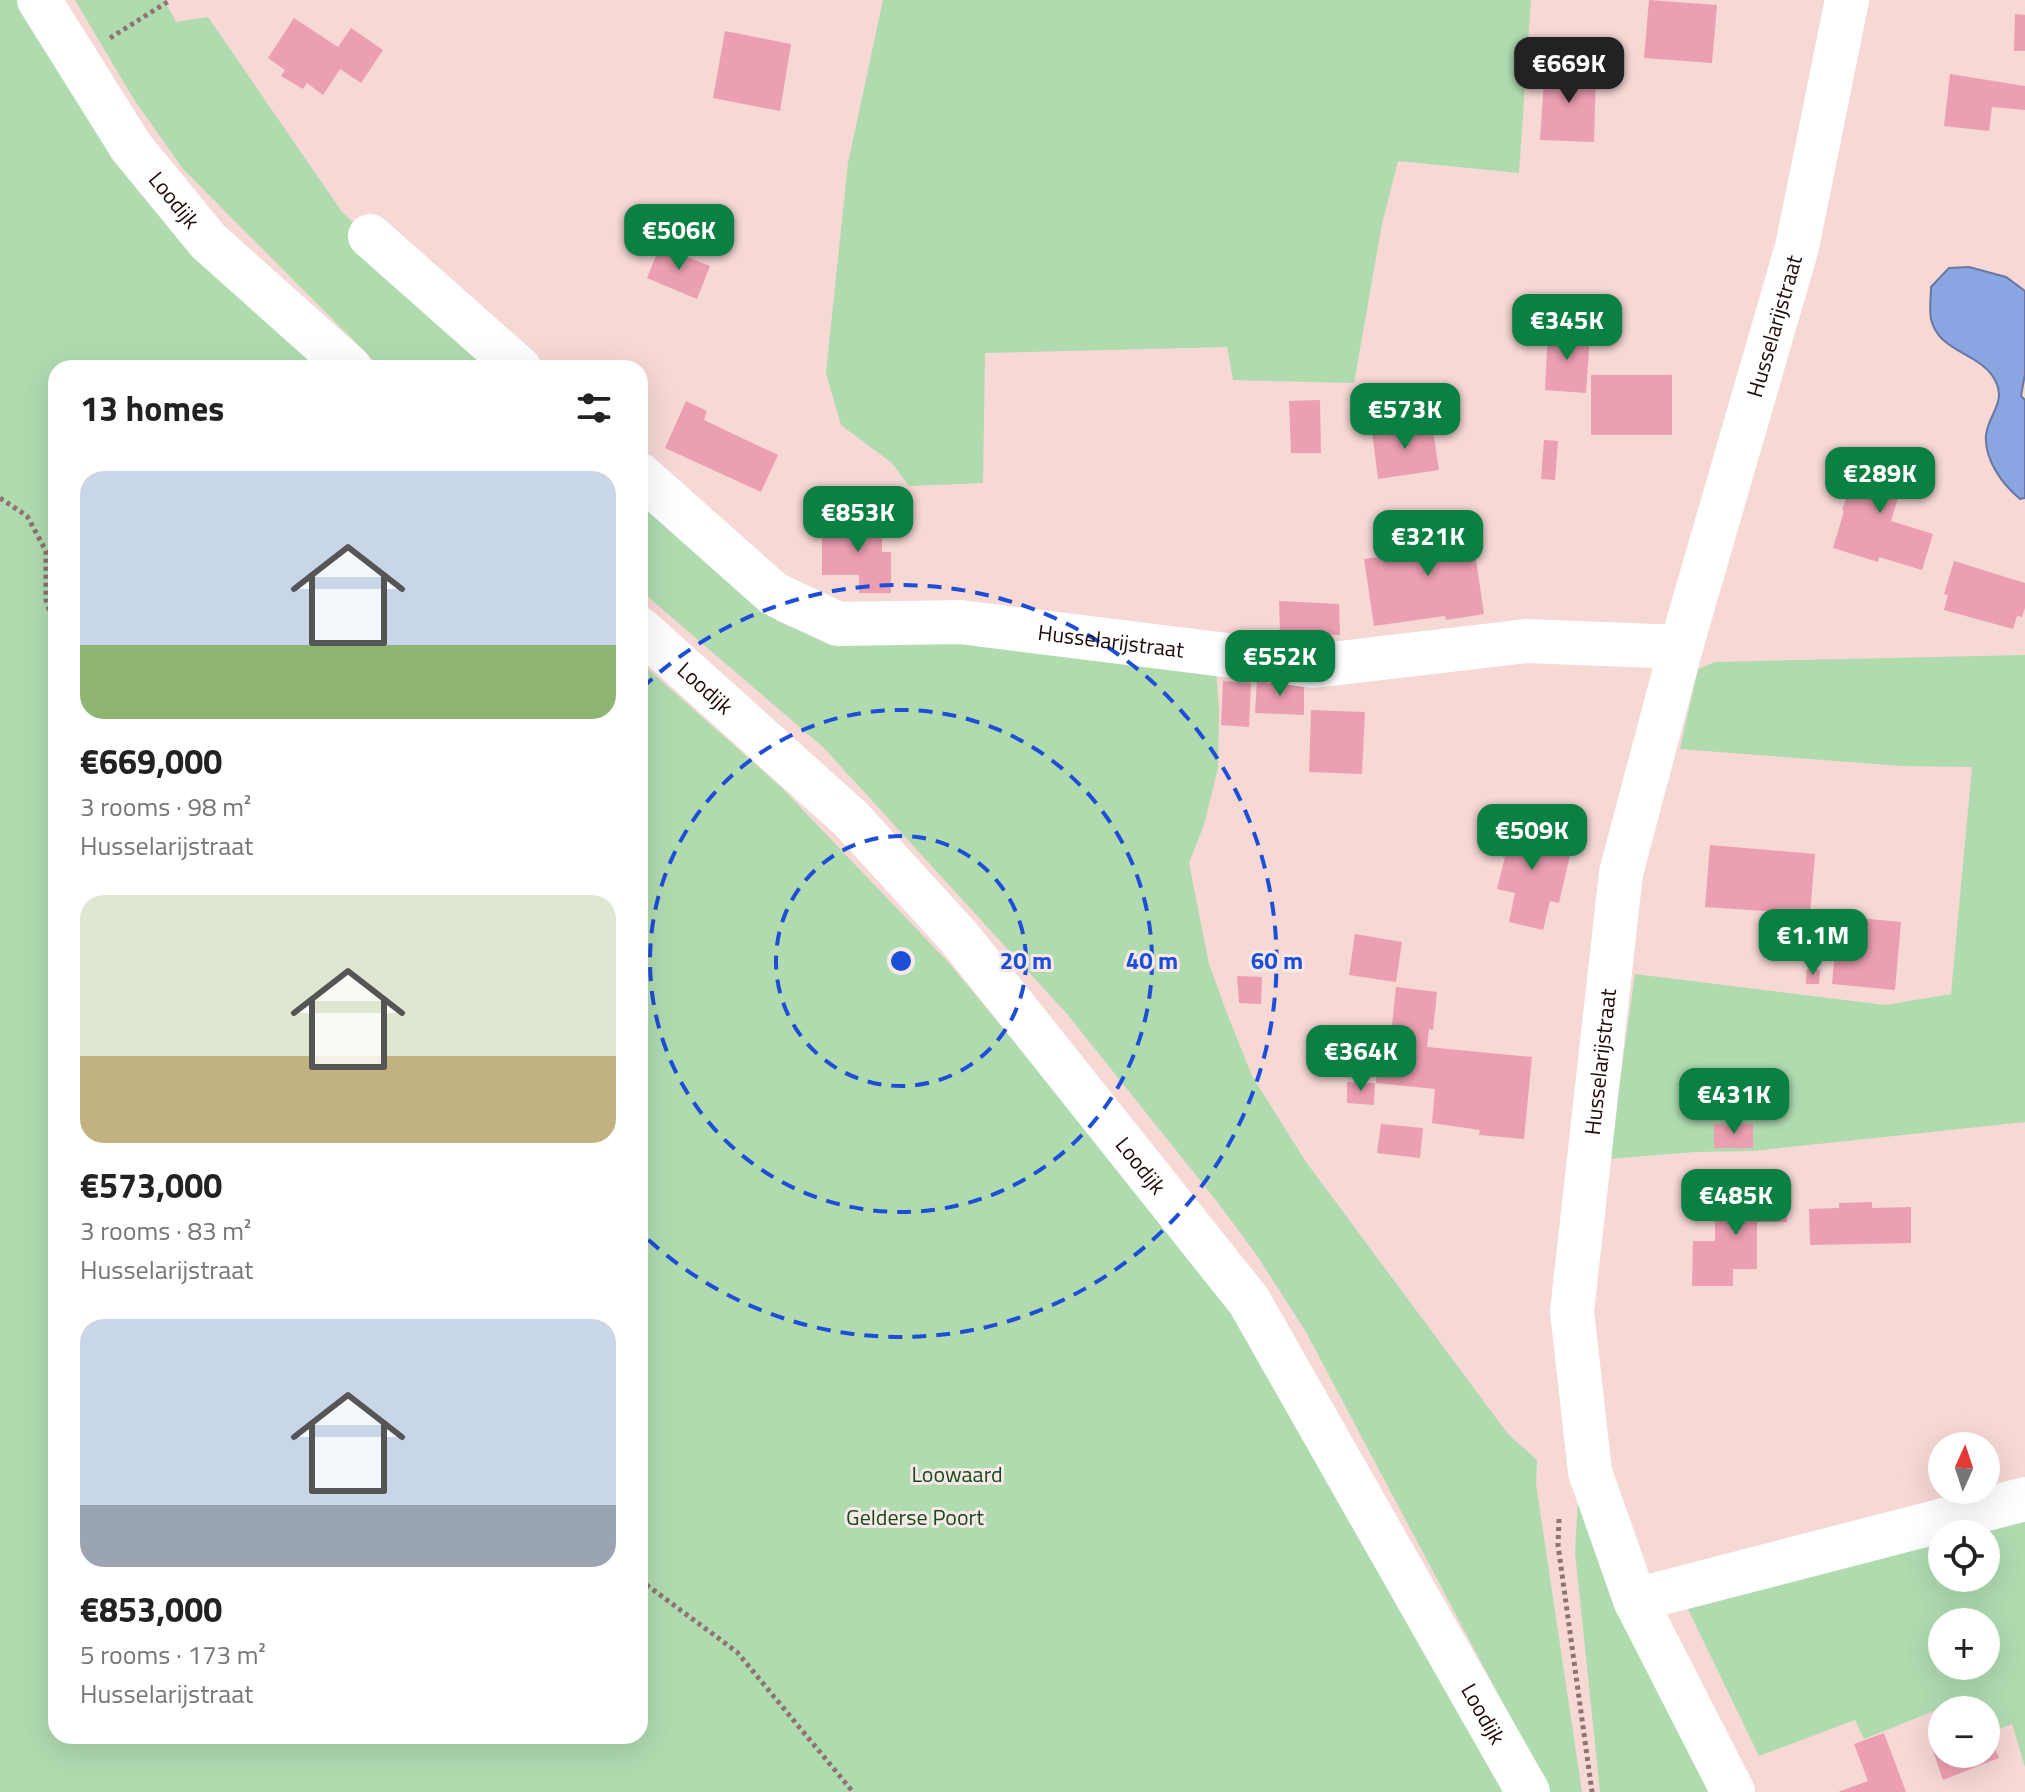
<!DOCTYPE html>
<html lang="en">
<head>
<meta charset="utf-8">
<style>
  body { margin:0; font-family:"Titillium Web",sans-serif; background:#f6f6f6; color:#222; height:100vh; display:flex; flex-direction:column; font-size:30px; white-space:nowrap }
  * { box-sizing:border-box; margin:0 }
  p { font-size:26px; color:#767676 }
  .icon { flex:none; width:44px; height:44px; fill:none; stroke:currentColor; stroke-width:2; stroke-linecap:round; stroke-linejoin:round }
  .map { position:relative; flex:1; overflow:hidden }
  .details { position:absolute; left:48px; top:360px; width:600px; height:1384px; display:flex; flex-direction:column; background:#fff; border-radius:24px; box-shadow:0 8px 32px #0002 }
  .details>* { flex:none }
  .needle { width:52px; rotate:3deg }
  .controls { position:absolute; left:1928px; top:1432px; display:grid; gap:16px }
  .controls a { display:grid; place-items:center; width:72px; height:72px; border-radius:50%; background:#fff; box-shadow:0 8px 32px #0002; font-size:40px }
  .price { position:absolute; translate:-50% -68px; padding:0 18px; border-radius:16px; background:#0b8043; color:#fff; font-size:26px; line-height:52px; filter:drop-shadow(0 2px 4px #0008) }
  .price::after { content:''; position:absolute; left:50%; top:48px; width:24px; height:18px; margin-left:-12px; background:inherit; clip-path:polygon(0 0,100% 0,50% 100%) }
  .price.active { background:#222; color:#fff }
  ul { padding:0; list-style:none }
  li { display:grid; align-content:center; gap:16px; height:424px; padding:0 32px }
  li span { display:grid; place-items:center; height:248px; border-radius:24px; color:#555 }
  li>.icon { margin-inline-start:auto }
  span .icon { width:144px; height:144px; fill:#fffc; stroke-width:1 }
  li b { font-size:34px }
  h2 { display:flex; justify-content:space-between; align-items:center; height:96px; padding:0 32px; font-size:34px }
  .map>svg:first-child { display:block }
</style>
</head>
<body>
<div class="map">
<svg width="2025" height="1792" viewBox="0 0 2025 1792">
  <rect width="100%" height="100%" fill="#f6d8d5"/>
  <path fill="#b0dbaf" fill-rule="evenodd" d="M0 0H20L319 368H56V1736H640V662L781 787 948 962 1095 1138 1149 1194 1265 1359 1515 1792H0Z
    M75 0H164L176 22 208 17 342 212 508 368H381L183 169 133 98Z
    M883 0H1531L1519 173 1398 161 1382 224 1354 383 1233 380 1227 347 985 353 983 483 909 486 892 463 841 425 826 373 848 163Z
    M640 492 777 621 825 642 1052 645 1216 669 1219 710 1218 768 1204 825 1189 863 1209 964 1225 1008 1252 1076 1306 1162 1508 1434 1537 1460 1536 1484 1582 1792H1550L1306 1332 1258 1257 1219 1204 1067 1014 823 747 640 590Z
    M2025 655V1122L1753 1151 1695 1152 1609 1159 1635 974 1885 1005 1951 994 1972 767 1901 766 1680 749 1698 669 1715 662Z
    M1580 1463 1716 1792H1600L1575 1552Z
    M2025 1491V1767L2012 1724 1986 1734V1710H1951L1949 1705 1864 1739 1855 1720 1759 1756 1672 1576ZM1942 1534H1986V1578H1942ZM1942 1622H1986V1666H1942Z"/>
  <path fill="#89a6e2" stroke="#6a77a1" stroke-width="2" d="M1969 267 2006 277 2025 291V374L2021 396 2025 400V498L2020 499C2002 484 1984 459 1986 435 1988 416 2006 402 1996 382 1982 352 1939 354 1931 319 1929 309 1931 297 1931 287L1949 268Z"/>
  <path fill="#ec9fb1" d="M1649 0 1717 5 1712 63 1644 58Z
    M2015 14 2025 15V51H2014Z
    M294 18 338 47 351 28 383 50 361 83 340 69 323 95 307 83 303 89 281 76 285 70 268 58Z
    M725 31 791 44 780 111 713 98Z
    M1545 66 1596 71 1594 142 1540 140Z
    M1950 74 2025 86V110L1992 107 1989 131 1944 126Z
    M660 246 710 266 697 299 647 278Z
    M1548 331 1590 335 1586 393 1545 390Z
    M1591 375H1672V435H1591Z
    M1320 400 1321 453H1291L1289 401Z
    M686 401 707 411 704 420 778 455 761 492 665 448Z
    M1432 424 1439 470 1378 479 1372 432Z
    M1544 440 1558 441 1555 480 1541 479Z
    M1864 448 1909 461 1891 521 1933 534 1922 570 1879 557 1878 562 1833 548 1844 511 1842 510Z
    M1469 512 1484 614 1446 620 1445 616 1374 626 1364 559 1435 549 1431 517Z
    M833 518H882V552H891V593H859V575H822V538L833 537Z
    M1954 561 2025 583V608L2022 617 2017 616 2013 629 1944 610 1948 595 1944 594Z
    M1279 601 1339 604 1340 635 1280 632Z
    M1257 680 1304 682V715L1255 713Z
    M1223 681 1251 683 1249 727 1221 725Z
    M1311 710 1365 712 1362 774 1309 772Z
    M1497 826 1529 833 1530 830 1573 842 1559 903 1550 901 1543 930 1509 922 1515 893 1497 889 1505 857 1490 853Z
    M1710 845 1815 854 1810 914 1705 907Z
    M1838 916 1901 922 1895 990 1832 984Z
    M1355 934 1402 942 1396 982 1349 975Z
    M1807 969 1820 970 1819 984H1806Z
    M1237 976 1262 977 1261 1004 1239 1003Z
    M1396 987 1437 992 1433 1030 1429 1029 1427 1047 1532 1057 1524 1139 1479 1135 1480 1130 1432 1123 1435 1089 1376 1083 1380 1039 1397 1041 1399 1027 1392 1025Z
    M1347 1082 1375 1083 1374 1105 1347 1103Z
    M1381 1124 1423 1128 1420 1158 1377 1153Z
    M1714 1124H1753V1148H1714Z
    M1757 1187H1787V1222H1757V1269H1733V1286H1692L1693 1241H1715V1202H1757Z
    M1872 1202V1208L1911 1207V1243L1810 1245 1809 1209 1839 1208V1203Z
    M1986 1726 1999 1758 1943 1780 1930 1743 1942 1739V1754H1986Z
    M1884 1733 1906 1792H1838L1868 1781 1854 1744Z"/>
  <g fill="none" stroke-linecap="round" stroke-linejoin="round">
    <path stroke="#8d7371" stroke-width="5" stroke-dasharray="4 4" stroke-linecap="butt" d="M110 38 169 1
      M0 498 27 516 46 551V600L56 631
      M1559 1519 1558 1545 1592 1792
      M640 1580 737 1652 853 1792"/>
    <g stroke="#fff" stroke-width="44">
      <path id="s1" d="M39 0 131 147 208 241 350 368"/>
      <path d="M370 236 519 368"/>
      <path id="s2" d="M640 475 774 594 838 624 960 622 1314 666 1526 641 1681 647"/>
      <path id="s3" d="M640 629 851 819 958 936 1249 1301 1528 1792"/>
      <path d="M1635 1600 2025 1499"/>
      <path id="s4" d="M1733 1792 1635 1600 1590 1472 1572 1311 1621 873 1681 647 1797 247 1847 0"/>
    </g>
  </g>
  <g fill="none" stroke="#1d4ed8" stroke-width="4" stroke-dasharray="14 10">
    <circle cx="901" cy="961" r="125"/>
    <circle cx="901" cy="961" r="251"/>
    <path d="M642 688A376 376 0 1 1 642 1234"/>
  </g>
  <g text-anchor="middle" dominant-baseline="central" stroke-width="6" stroke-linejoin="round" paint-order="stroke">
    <g font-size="22" fill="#200908" stroke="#f8e9e8">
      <text stroke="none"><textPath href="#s1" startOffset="242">Loodijk</textPath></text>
      <text stroke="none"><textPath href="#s4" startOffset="1522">Husselarijstraat</textPath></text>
      <text stroke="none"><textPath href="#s2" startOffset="524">Husselarijstraat</textPath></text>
      <text stroke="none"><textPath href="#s3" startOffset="88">Loodijk</textPath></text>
      <text stroke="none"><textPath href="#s4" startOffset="764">Husselarijstraat</textPath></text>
      <text stroke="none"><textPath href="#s3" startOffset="736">Loodijk</textPath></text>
      <text stroke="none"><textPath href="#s3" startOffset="1384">Loodijk</textPath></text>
    </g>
    <g font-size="22" fill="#144c19" stroke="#f8e9e8">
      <text x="957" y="1474">Loowaard</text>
      <text x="915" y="1517">Gelderse Poort</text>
    </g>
  </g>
  <circle cx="901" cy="961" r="12" fill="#1d4ed8" stroke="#f8e9e8" stroke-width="4"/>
  <g font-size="24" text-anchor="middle" font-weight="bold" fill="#1d4ed8" stroke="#f8e9e8" stroke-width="6" stroke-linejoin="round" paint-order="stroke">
    <text x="1026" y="969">20 m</text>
    <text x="1152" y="969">40 m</text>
    <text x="1277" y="969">60 m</text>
  </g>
</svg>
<div class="controls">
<a><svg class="needle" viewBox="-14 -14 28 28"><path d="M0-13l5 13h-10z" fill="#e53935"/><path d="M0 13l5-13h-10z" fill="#767676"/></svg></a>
<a><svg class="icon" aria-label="locate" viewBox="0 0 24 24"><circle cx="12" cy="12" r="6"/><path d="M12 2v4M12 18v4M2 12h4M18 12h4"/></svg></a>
<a>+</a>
<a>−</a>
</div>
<b class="price active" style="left:1569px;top:105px">€669K</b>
<b class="price" style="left:679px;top:272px">€506K</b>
<b class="price" style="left:1567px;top:362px">€345K</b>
<b class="price" style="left:1405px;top:451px">€573K</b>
<b class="price" style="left:1880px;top:515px">€289K</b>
<b class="price" style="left:858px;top:554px">€853K</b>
<b class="price" style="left:1428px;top:578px">€321K</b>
<b class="price" style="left:1280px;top:698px">€552K</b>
<b class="price" style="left:1532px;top:872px">€509K</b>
<b class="price" style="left:1813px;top:977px">€1.1M</b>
<b class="price" style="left:1361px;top:1093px">€364K</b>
<b class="price" style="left:1734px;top:1136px">€431K</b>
<b class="price" style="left:1736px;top:1237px">€485K</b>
<section class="details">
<h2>13 homes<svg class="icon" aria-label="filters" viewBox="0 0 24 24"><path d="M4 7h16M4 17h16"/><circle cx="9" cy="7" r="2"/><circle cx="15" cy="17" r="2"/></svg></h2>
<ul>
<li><span style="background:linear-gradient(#c9d6e8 70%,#8fb573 0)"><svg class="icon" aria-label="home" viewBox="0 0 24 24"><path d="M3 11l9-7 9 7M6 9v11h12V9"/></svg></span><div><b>€669,000</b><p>3 rooms · 98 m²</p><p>Husselarijstraat</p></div></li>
<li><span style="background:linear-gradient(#dfe7d0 65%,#c2b280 0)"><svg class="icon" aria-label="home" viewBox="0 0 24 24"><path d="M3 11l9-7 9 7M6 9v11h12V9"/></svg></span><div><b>€573,000</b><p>3 rooms · 83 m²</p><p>Husselarijstraat</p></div></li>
<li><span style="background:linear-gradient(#c9d6e8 75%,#9aa5b1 0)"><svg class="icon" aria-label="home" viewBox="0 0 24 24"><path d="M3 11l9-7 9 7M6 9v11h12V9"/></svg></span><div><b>€853,000</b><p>5 rooms · 173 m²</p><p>Husselarijstraat</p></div></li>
</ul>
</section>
</div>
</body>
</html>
